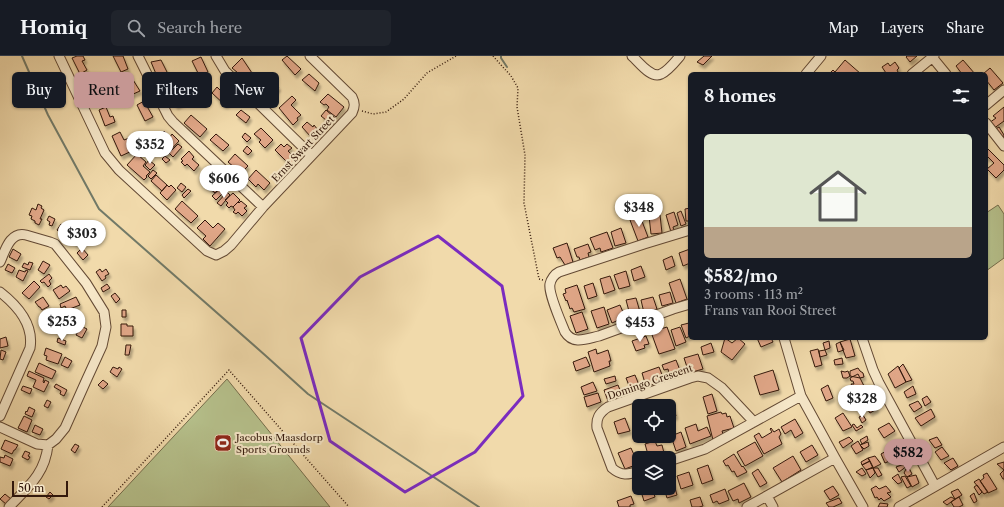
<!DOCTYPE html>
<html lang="en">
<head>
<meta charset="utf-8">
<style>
  body { margin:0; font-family:"Libre Caslon Text",serif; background:#20242c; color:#f1f3f6; height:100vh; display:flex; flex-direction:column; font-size:15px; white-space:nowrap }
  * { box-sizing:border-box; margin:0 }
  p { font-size:13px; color:#9ea1a6 }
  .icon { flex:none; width:22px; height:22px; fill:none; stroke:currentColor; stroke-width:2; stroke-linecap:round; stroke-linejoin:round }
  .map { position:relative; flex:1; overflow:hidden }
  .sheet { position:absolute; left:688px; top:16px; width:300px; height:268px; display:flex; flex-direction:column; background:#171b24; border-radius:6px; box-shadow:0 1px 3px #0004 }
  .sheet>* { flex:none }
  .banner { position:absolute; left:12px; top:16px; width:380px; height:36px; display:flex; gap:8px }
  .tools { position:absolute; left:632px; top:343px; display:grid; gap:8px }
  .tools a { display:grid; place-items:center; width:44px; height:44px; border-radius:6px; background:#171b24; box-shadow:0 1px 3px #0004; font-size:20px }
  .scale { position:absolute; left:12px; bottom:10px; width:56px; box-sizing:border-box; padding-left:4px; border:2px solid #34190c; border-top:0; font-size:11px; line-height:14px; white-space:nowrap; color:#34190c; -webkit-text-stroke:3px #f6e7c8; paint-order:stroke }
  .price { position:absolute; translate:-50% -34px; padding:0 9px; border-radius:14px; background:#fff; color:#222; font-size:13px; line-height:26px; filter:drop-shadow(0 1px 2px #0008) }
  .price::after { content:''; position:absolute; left:50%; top:24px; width:12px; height:9px; margin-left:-6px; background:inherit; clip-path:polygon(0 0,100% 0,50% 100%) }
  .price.selected { background:#c59692; color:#111 }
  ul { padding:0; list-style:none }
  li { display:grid; align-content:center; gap:8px; height:212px; padding:0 16px }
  li span { display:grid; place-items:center; height:124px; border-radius:6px; color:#555 }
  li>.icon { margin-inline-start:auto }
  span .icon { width:72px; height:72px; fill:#fffc; stroke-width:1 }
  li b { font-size:17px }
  h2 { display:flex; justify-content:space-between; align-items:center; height:48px; padding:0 16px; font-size:17px }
  .pill { padding:0 14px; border-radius:6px; background:#171b24; box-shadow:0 1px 3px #0004; font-size:14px; line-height:36px }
  .pill.selected { background:#c59692; color:#111 }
  header { display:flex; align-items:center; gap:24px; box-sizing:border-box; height:56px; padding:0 20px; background:#171b24; border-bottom:1px solid #363941 }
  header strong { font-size:19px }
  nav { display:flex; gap:22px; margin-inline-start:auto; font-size:14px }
  .search { width:280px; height:36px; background:#20242c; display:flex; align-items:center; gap:10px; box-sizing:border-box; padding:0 14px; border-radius:6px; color:#9ea1a6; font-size:15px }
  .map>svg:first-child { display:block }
</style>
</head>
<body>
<header>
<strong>Homiq</strong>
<div class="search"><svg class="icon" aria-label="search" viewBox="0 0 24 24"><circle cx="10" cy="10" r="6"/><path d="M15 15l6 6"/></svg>Search here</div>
<nav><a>Map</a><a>Layers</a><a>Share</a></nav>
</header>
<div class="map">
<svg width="1004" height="451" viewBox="0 0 1004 451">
  <defs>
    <filter id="shadow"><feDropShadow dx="2" dy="3.5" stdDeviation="1" flood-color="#0004"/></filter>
  </defs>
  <rect width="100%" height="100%" fill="#f1daab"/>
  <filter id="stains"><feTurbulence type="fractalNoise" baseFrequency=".005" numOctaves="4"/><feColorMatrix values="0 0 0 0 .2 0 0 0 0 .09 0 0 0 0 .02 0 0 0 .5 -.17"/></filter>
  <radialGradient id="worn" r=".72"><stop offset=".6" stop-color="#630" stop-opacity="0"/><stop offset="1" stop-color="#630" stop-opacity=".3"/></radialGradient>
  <path fill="#b6c18c" stroke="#756d4c" d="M998 149 1004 158V202L986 215V157Z
    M227 323 330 451H108Z"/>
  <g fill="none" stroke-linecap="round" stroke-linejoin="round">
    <path stroke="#727a68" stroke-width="2" d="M22 0 48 59 99 153 266 300 308 338 479 451
      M501 0V2L507 11"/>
  </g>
  <path fill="#e1a788" stroke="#34190c" filter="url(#shadow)" d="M77 0H83L85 4 82 5 87 14 80 18 72 2Z
    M113 0H123L128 13 121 16Z
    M287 0 301 13 295 19 282 4Z
    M704 0H712L703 9 697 6Z
    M907 0H917L910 6 906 1Z
    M201 1 208 16 199 19 192 5Z
    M242 2 254 20 249 26 232 12Z
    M161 4 169 20 159 25 151 6Z
    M845 4 861 18H829L833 14 835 16Z
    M963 4 975 18H962L956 10Z
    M895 6 899 12 897 14 898 16 895 18H885V17H886L882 11 888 7 890 10Z
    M990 12 1003 27 994 34 986 24V18H983Z
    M309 18 319 27 315 35 302 24Z
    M95 19 97 24 104 21 107 27 101 30 102 33 91 39 84 25Z
    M130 19 140 35 131 39 123 23Z
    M265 27 279 31 267 45 260 32Z
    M176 30 184 46 176 50 167 34Z
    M217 31 231 45 225 49 212 37Z
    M105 33 109 40 94 47 90 40Z
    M328 38 344 51 336 61 327 54 329 51 326 48 324 49 320 46Z
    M292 40 296 44 291 49 301 59 297 62 298 64 293 69 279 52Z
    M144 45 153 61 145 65 137 49Z
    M106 51 110 61 113 60 115 66 105 70 99 54Z
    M1004 51V65L993 73 989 67 996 62 993 60Z
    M241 54 250 61 246 67 236 59Z
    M326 54 335 62 331 68 321 60Z
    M191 59 207 73 200 81 184 67Z
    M307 66 313 71 314 69 318 74 311 81 302 71Z
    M999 71 1004 79V80L1001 82 994 74Z
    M261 72 273 84 265 92 259 86 261 84 254 78Z
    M164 75 170 81 172 78 179 85 166 99 159 94 163 89 157 83Z
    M120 76 124 84 129 82 134 94 121 100 112 80Z
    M245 77 251 82 247 86 242 81Z
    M216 78 229 89 223 95 210 84Z
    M178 88 182 91 173 101 169 97Z
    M281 88 284 91 287 88 292 92 288 95 296 103 290 109 275 94Z
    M247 90 252 95 248 99 243 95Z
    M986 91 1004 109V114L996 122 987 113 994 107 988 101 986 103Z
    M189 95 194 101 192 103 199 109 194 115 187 108 185 110 181 106 183 105 181 103Z
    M137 98 146 106 143 110 150 116 146 120 147 121 144 124 127 109Z
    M235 98 248 110 242 116 236 110 235 112 228 106Z
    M165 100 170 104 166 107 162 103Z
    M149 104 155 109 150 114 145 109Z
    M153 114 157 117 151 123 148 120Z
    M256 114 270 127 264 134 258 128 256 131 248 123Z
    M156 119 167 129 162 135 151 125Z
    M208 120 214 125 216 123 223 129 215 137 202 126Z
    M181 127 186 131 182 136 177 132Z
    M167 129 169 131 171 129 176 134 167 144 160 137Z
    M221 132 225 135 216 144 212 140Z
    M188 133 191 135 184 142 182 139Z
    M227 136 230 139 221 150 217 147Z
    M233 137 240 144 233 151 231 150 229 152 226 149 228 147 225 144Z
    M182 145 198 160 191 167 175 153Z
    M241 145 247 150 244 152 247 155 242 160 238 156 236 158 233 156 235 154 233 151 238 146 239 147Z
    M38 148 42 150 41 152 44 154 40 163H42L39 169 35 167V165L31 163 32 160 29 159 32 152 36 154Z
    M690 152V165H686L685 153Z
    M681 155 686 168 681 170 677 157Z
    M674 156 678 169 673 171 674 175 671 176 666 159Z
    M660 159 662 177 651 178 649 160Z
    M49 160 55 163 52 170 49 169 50 166 47 164Z
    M640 160 648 181 638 185 630 164Z
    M205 164 213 172 218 167 225 173 210 190 203 183 206 180 197 172Z
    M61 168 69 174 65 180 57 174Z
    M621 172 626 187 615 190 611 176Z
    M76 175 81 182 75 187 69 180Z
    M607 176 613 192 601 196 600 192 595 194 590 182Z
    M567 187 573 206 565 209 560 201 557 202 553 192Z
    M588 188 591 196 588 197 589 201 580 204 579 201H577L574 193Z
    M82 192 88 199 83 204 77 197Z
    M13 193 21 198 17 205 9 201Z
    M690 193V207L683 210 679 197Z
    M672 200 675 210 666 214 663 204Z
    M43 205 50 209 44 218 38 214Z
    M29 206 33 207 30 214 22 211 24 207 28 209Z
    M8 208 15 212 12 217 5 214Z
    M641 210 645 221 634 225 631 214Z
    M100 213 102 216 106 213 109 218 105 220 106 222 102 225 96 216Z
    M19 214 25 216 26 214 28 215 23 225 16 221Z
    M626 215 630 230 619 233 614 219Z
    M49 218 52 222 49 225 51 228 48 231 44 226 42 227 40 225Z
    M610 220 615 234 604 238 600 223Z
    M680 223 687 243 676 247 669 227Z
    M34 225 40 231 29 243 22 237Z
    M593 227 597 240 588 243 584 230Z
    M107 228 110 232 103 236 101 232Z
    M61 229 63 232 66 230 70 235 59 243 53 234Z
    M577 229 585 253 574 256 572 252 570 253 567 244 566 245 563 238 566 237 565 233Z
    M670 236 673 247 662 250 659 239Z
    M115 237 120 243 116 247 111 240Z
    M43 241 49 250 42 254 40 251H39L35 246Z
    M76 241 80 249 67 254 65 250 61 252 60 248Z
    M653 241 657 253 644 257 641 244Z
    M636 242 640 256 630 259 626 244Z
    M620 249 625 261 612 267 607 254Z
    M604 251 609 268 597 272 591 255Z
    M54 254 58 260 51 264 50 263 52 261 51 259 52 258 51 256Z
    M122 254H126V261H122Z
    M582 256 588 273 576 277 570 260Z
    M57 267H65L66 274H60V270L57 271Z
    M689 267 690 271V280L686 282 681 269Z
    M121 268H127V270H133V280H121Z
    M81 270 87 273 82 282 76 279Z
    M667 271 675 293 659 298 651 276Z
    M680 271 686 286 676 290 671 274Z
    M646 280 649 288 644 289 645 292 636 295 632 285Z
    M6 281 8 290 0 292V283Z
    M58 282 66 285 65 289 57 286Z
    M725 282 732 287 738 282 745 288 732 304 721 296Z
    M757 282H771L773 286 761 291Z
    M850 283 855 300 846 302 840 286Z
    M829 285 830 292 825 294 823 287Z
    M840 286 844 294 838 296 836 288Z
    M711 287 714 296 703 299 701 291Z
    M126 289H131L129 299H125Z
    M46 292 62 298 58 308 46 304 47 300 44 299Z
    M596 293 597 298 608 294 611 305H609L610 310 594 316 588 296Z
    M818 293 822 309 815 311 810 295Z
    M1 294 6 296 3 304 0 303Z
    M825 294 827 299 820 301 819 295Z
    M698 298 703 313 689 317 684 302Z
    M65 301 72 305 68 312 61 309Z
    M586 301 590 310 576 315 573 306Z
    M842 302 843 308 835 309 834 304Z
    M676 304 681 317 670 321 668 313 664 314 662 309Z
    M39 307 56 315 52 323 35 316Z
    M903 308 912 324 906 326 899 312Z
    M898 310 906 326 895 332 888 318Z
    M113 311 118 313 119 311 122 313 117 321 110 316Z
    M659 311 664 324 651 329 650 325 645 327 642 317Z
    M858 312 860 315 863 317 864 321 860 322 850 320V315Z
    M773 314 779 334 760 339 754 320Z
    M29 315 44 322 43 326 44 327 45 324 49 326 44 336 33 331 36 324 27 320Z
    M841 315 845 316 848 315 850 320 847 322H843Z
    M858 318 864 330 854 333 851 328H854L853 325H851L850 322Z
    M635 319 641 334 632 337 626 322Z
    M615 320 616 325 606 328 604 323Z
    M103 324 108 328 103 333 98 329Z
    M593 326 597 335 584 339 581 331Z
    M56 328 67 334 64 340 60 338 61 335 54 331Z
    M618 329 622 339 608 345 604 334Z
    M828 329 833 342 826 345 821 333Z
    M23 330 32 333 30 338 21 334Z
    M913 330 916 338 907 342 904 336Z
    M598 337 601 346 587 351 584 341Z
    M712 338 717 355 708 358 703 341Z
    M927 340 931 346 925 350 922 343Z
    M47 344 51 346 48 352 44 350Z
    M672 345 676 360 669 362V350H660V349Z
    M918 345 922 351 914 356 909 349Z
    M873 346 877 353 870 357 865 350Z
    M29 351 35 354 32 361 25 358 26 355 27 356Z
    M931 353 935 361 921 370 915 362Z
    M721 356 722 358 726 357 727 361 730 360 734 372 722 375 724 381 713 384 707 360Z
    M843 357 852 371 843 375 835 362Z
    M639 359V372H638L634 361Z
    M863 359 866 364 862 367 859 361Z
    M24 360 32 364 27 376 18 372Z
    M625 362 630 375 618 378 614 366Z
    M795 363 803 377 795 382 791 374 785 378 781 371Z
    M889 367 895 375 884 382 878 373Z
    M696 368 698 375 707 371 711 380 690 388 685 372Z
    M854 368 857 372 861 369 863 371 856 375 852 369Z
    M35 369 43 373 40 379 32 376Z
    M771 372 774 376 779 373 781 378 779 381 782 388 764 398 754 380 759 377 762 382 772 376 770 373Z
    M681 376 686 391 676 395 671 380Z
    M867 380 868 384 862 388 860 384Z
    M849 381 853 385 843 392 839 386Z
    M937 381 942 389 935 392 929 384Z
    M5 384 18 389 15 394H14L12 398 1 393Z
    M655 385 657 390 662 389 664 397 649 402 645 388Z
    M858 385 863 394 856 398 851 390Z
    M755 386 763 400 745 410 737 396Z
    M868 386 869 390 864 393 860 389Z
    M900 387 904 393 892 400 894 403 885 407 881 398Z
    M75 388 79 390 75 397 71 394Z
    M812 389 818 399 806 406 800 396Z
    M905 391 907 396 904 397 907 401 896 407 894 403 896 402 894 399Z
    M942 391 949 400 941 404 935 396Z
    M631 392 638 408 625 413 618 397Z
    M25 395 30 397 28 400 30 401 28 404 22 401Z
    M734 398 742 411 743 410 747 416 737 421 734 415 732 416 728 409 726 410 723 405Z
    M5 399 13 403 10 410 0 406V401L4 402Z
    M793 400 801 414 782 426 773 412Z
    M875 400 881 408 873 412 868 402Z
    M868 402 870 405 862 409 861 406Z
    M953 402 958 410 951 414 944 407Z
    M870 405 873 411 866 414 862 409Z
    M1004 406V423H1003L1000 418 1004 414 997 408Z
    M907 407V410L899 416 896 411Z
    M708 409 713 424 702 428 697 413Z
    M862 412 866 418 862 420 856 416Z
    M873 412 875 417 870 422 866 414Z
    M873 412H878L882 419 878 421Z
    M909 412 912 418 907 421 904 417 906 413Z
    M758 413 767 427 760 431 752 417Z
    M689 416 693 429 681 433 677 420Z
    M987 417 997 433 988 437 980 425 984 422 983 419Z
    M898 418 902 426 898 428 892 422Z
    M916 419 919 427 912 431 907 421Z
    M905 420 911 430 907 432 901 421Z
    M979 423 988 436 984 438 974 426Z
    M673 425 677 439 667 442 664 432H669V426Z
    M744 427 751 441 739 447 738 443 733 445 728 435Z
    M977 429 982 436 979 439 974 431Z
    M833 430 839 439 830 444 824 435Z
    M876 430 879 433 886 430 891 436 887 437 891 441 884 445 881 442 879 444 877 441 875 442 871 433Z
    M640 432H652L655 441 644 445Z
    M725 433 729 444 719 448 717 445 713 447 710 439Z
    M958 433 962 439 955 443 951 436Z
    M50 436 53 439 49 443 46 441Z
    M974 437 977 445 974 447 970 440Z
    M5 438 11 443 6 448 0 443Z
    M631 440 634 448 630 449V451H619L617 445Z
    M700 441 703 450 699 451H692L690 444Z
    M951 441 955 443 947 449 943 446Z
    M959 441 963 449 959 451H954L951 446Z
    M839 442 842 447 833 451H829L826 447Z
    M880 447 888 448 887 451H878Z"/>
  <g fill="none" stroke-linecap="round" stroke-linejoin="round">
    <defs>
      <path id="minor" d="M59 0 105 97 119 114 207 195 216 199 224 195 231 189 263 151 352 57C355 50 355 47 352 41L310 0
        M138 0 168 60 173 66 263 151
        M216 0 225 15 311 99
        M632 0C639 6 651 23 661 18 668 15 675 6 680 0
        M932 1 946 18
        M806 18 821 0
        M912 18 934 0
        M986 49 1004 34
        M986 67 1004 90
        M690 174 644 188 559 216C555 218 551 223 550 228 548 237 561 266 565 276 573 289 586 283 599 280L673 253 690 248
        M0 206C5 195 10 175 26 179L50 186 55 188 59 193 86 227 104 256 106 271 102 290 86 325 65 372 56 383 48 389 37 388 0 371
        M0 236C18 250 34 268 30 292L0 360
        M784 282 801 340 835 402 863 451
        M862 282 873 314 879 327 935 430
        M669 405 705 393 801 340
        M639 415C628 419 621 420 612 412L597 372C596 362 599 357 608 351L690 322 698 320 708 322 722 332 754 366
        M767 440 773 451
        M9 451C28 431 45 418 48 389
        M747 451 835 402
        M899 451 1004 391"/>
    </defs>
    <use href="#minor" stroke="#634934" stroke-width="11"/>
    <path stroke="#34190c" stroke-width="1.5" stroke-dasharray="1 2" stroke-linecap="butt" d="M493 0 511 20 518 32 517 51 525 99 524 147 539 223 543 224
      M362 55 373 58 386 56 404 43 427 17 456 0
      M102 451 229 314 349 451"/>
    <use href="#minor" stroke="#f6e7c8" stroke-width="9"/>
  </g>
  <path fill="none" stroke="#7b2cbf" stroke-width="3" stroke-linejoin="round" d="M438 180 502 230 523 340 475 396 405 436 330 385 301 282 360 221Z"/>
  <defs>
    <symbol id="stadium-square" viewBox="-11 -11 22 22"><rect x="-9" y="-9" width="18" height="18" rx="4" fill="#8f2418" stroke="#f6e7c8"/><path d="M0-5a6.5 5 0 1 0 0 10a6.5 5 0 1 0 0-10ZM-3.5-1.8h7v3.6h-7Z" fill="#fff"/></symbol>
  </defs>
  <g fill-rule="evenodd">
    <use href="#stadium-square" x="213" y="377" width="20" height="20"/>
  </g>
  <g text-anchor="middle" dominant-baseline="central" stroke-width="4" stroke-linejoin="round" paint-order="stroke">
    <g font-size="10" fill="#34190c" stroke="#f6e7c8">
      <text transform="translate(303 93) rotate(-47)">Ernst Swart Street</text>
      <text transform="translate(650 326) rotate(-19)">Domingo Crescent</text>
    </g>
    <g font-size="10" fill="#34190c" stroke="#f6e7c8" text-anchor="start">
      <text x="236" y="381">Jacobus Maasdorp<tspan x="236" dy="12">Sports Grounds</tspan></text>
    </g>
  </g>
  <rect width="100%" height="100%" filter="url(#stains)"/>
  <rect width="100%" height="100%" fill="url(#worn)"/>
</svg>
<div class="tools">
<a><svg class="icon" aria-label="locate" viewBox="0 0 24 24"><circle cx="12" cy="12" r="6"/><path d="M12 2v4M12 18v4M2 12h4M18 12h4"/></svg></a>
<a><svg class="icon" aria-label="layers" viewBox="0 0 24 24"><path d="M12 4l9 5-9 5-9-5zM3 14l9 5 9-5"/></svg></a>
</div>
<div class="scale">50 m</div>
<b class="price" style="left:150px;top:109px">$352</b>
<b class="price" style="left:224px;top:143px">$606</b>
<b class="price" style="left:639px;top:172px">$348</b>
<b class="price" style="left:82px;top:198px">$303</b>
<b class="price" style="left:62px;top:286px">$253</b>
<b class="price" style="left:640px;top:287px">$453</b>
<b class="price" style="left:862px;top:363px">$328</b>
<b class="price selected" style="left:908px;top:417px">$582</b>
<div class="banner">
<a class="pill">Buy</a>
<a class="pill selected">Rent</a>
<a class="pill">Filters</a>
<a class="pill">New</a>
</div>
<section class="sheet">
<h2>8 homes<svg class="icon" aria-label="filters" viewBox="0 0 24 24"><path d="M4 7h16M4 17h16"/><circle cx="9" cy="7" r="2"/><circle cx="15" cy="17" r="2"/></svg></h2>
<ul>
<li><span style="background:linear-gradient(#dfe7d0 75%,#b9a48a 0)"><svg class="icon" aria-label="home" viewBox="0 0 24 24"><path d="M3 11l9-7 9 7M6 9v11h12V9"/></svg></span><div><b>$582/mo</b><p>3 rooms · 113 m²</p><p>Frans van Rooi Street</p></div></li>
</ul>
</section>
</div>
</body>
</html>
